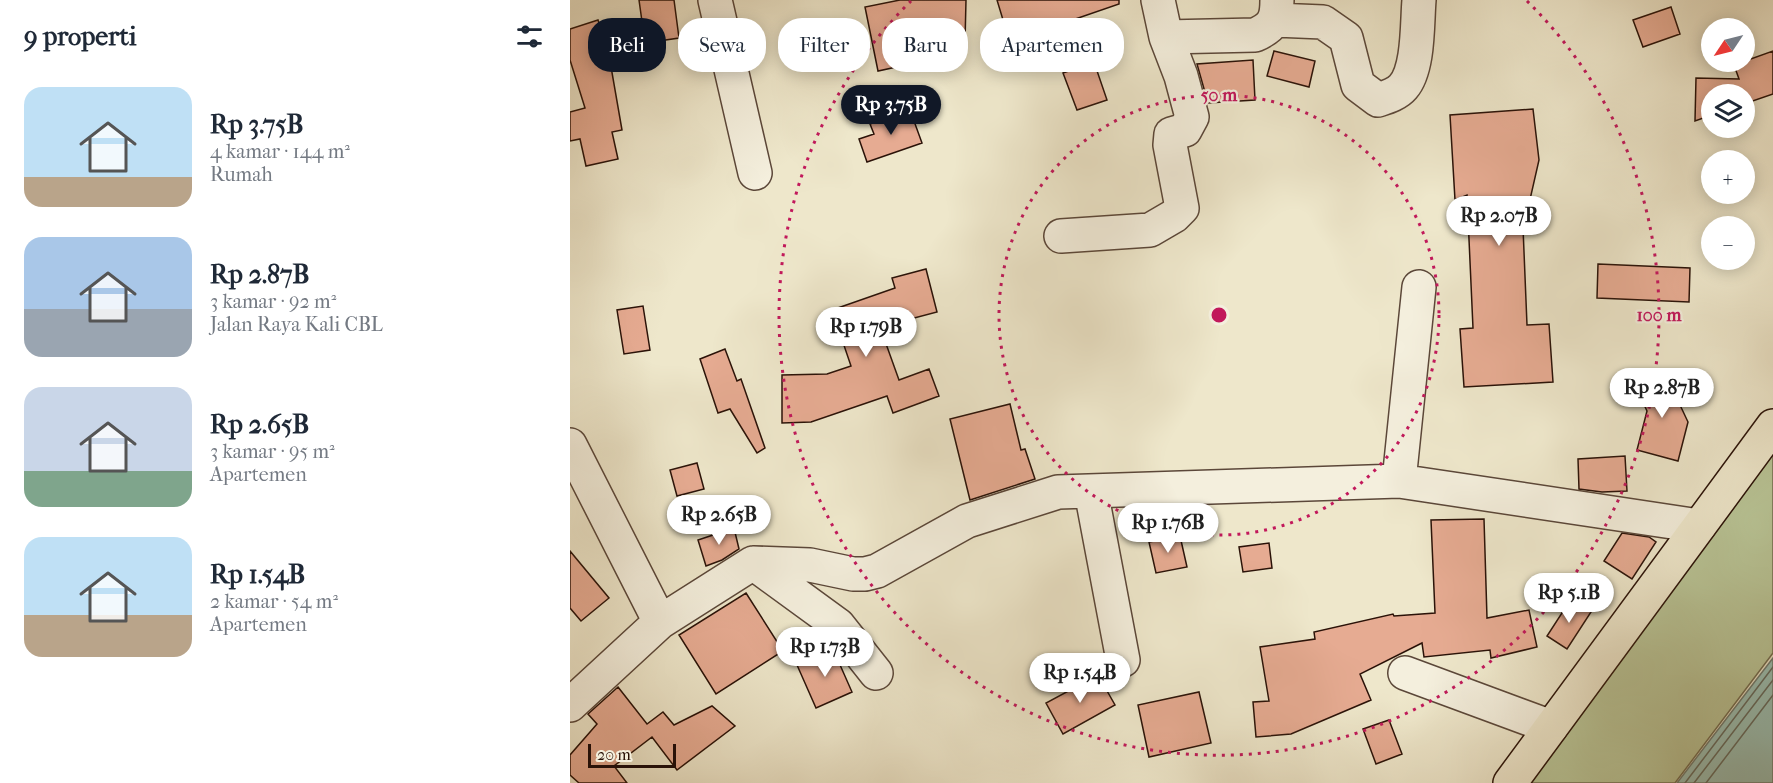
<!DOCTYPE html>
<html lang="id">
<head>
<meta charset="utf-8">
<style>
  body { margin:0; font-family:"IM FELL French Canon",serif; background:#f2f2f3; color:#1f2937; height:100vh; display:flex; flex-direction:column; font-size:22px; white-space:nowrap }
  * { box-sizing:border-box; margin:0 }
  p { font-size:20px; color:#747a83 }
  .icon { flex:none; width:33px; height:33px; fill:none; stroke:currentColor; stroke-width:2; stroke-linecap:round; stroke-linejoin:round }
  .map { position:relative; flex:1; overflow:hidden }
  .panel { display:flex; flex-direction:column; background:#fff; width:570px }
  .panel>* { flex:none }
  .hud { position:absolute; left:18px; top:18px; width:570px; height:54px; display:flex; gap:12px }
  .needle { width:39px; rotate:235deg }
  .controls { position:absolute; left:1131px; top:18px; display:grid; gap:12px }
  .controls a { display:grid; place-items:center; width:54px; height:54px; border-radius:50%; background:#fff; box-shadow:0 3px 15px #0003; font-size:30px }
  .scale { position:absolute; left:18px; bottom:15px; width:88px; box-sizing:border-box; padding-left:6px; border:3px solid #2a1208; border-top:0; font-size:16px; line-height:21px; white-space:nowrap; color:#2a1208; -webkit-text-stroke:4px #f4efdd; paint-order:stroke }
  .price { position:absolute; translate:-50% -51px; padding:0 14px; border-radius:21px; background:#fff; color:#222; font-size:20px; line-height:39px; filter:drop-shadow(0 2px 3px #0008) }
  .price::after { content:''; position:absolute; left:50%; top:36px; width:18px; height:14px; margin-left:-9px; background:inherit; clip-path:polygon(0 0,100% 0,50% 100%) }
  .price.current { background:#111827; color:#fff }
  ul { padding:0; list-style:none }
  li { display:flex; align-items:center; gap:18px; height:150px; padding:0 24px }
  li span { display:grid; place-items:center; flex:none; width:168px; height:120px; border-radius:18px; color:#555 }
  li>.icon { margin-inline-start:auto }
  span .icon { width:72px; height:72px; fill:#fffc; stroke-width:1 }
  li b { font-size:26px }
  h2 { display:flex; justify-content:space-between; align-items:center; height:72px; padding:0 24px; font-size:26px }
  .chip { padding:0 21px; border-radius:24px; background:#fff; box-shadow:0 3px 15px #0003; font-size:21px; line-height:54px }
  .chip.current { background:#111827; color:#fff }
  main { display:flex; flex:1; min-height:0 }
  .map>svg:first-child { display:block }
</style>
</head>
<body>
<main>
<section class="panel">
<h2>9 properti<svg class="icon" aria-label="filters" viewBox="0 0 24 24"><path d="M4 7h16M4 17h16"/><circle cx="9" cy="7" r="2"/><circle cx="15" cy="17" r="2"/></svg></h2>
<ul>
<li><span style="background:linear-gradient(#bfe0f5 75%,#b9a48a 0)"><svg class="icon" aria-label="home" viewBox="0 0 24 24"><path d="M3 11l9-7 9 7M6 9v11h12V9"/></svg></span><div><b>Rp 3.75B</b><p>4 kamar · 144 m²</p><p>Rumah</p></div></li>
<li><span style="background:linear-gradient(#a9c7e8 60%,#9aa5b1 0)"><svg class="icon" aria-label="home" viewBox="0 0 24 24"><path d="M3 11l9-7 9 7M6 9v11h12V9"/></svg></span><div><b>Rp 2.87B</b><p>3 kamar · 92 m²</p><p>Jalan Raya Kali CBL</p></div></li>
<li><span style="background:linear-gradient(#c9d6e8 70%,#7fa58c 0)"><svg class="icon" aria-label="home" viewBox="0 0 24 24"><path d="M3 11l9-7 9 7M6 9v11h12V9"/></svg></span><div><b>Rp 2.65B</b><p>3 kamar · 95 m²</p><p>Apartemen</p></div></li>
<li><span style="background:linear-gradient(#bfe0f5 65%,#b9a48a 0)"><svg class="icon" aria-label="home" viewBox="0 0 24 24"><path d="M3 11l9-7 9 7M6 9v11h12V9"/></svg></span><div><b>Rp 1.54B</b><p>2 kamar · 54 m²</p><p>Apartemen</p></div></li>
</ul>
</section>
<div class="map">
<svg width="1203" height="783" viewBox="0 0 1203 783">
  <rect width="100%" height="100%" fill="#eee7cb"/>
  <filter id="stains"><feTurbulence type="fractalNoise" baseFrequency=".00333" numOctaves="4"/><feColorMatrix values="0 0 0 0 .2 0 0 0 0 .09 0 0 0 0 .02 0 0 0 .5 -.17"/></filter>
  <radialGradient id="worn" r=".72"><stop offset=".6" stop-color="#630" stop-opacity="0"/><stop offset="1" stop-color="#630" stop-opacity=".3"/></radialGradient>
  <path fill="#b9c597" stroke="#726c50" stroke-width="1.5" d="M1203 426V653L1105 783H940Z"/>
  <path fill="#99c0b5" stroke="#6d7a70" stroke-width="1.5" d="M1203 658V783H1107Z"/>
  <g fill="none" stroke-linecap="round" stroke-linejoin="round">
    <path stroke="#62695e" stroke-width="1.5" d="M1115 783 1203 667
      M1124 783 1203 680
      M1136 783 1203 695"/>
  </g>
  <path fill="#e6ab92" stroke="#2a1208" stroke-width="1.5" d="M69 0H104L109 38 75 43Z
    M330 0H396L395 42H340L345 63 308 71 295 7Z
    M427 0H549V4L485 26 487 33 440 43Z
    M1101 7 1110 34 1073 47 1063 20Z
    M28 20 40 61 52 130 42 132 48 159 16 166 10 139 0 141V112L15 108 0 60V29Z
    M704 51 745 61 739 87 697 76Z
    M1203 51V94L1174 104V94H1142V115L1125 121 1126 78 1169 79 1164 65Z
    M683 60 685 100 638 103 627 64Z
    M524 62 537 100 507 110 493 73Z
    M963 109 969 160 959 204 952 203 957 325 979 324 983 382 894 387 890 329 903 328 897 195 885 200 880 115Z
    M340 110 352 143 297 162 289 139 304 134 300 124Z
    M1028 264 1120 268 1119 302 1027 298Z
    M356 269 367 312 310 327 329 380 359 369 369 396 323 413 317 396 241 422 212 423V375L257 374 281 366 262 310 325 288 322 278Z
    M73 306 80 350 54 354 47 310Z
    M155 349 167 381 171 379 195 448 187 453 160 409 148 413 130 359Z
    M1094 371 1118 422 1108 461 1067 450 1077 411 1065 385Z
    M440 404 451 450 455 449 465 479 400 500 380 419Z
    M1055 456 1057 491 1032 492 1009 489 1008 459Z
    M127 463 134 489 107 496 100 470Z
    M914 519 917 618 959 610 967 647 921 658 920 650 854 657 852 643 790 674 801 700 721 734 686 737 683 702 699 701 690 647 745 639 744 632 823 614 824 616 865 613 861 520Z
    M164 528 169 549 152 560 136 566 128 540Z
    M1052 533 1079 537 1086 542 1062 579 1034 561Z
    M610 536 617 567 586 573 579 542Z
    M699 543 702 568 673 572 669 547Z
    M0 551 39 598 11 621 0 608Z
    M176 593 213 651 146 694 109 635Z
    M1001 599 1021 612 997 649 977 636Z
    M263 649 282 692 246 708 227 665Z
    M528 675 545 705 493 734 476 703Z
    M48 687 77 724 93 712 104 725 142 706 165 726 107 770 82 737 44 766 57 783H9L0 775V755L27 724 18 714Z
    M629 692 641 743 579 757 568 705Z
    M819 720 832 754 806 764 793 729Z"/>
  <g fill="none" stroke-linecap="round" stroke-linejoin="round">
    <defs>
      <path id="minor" d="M145 0 185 173
        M588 0 596 37
        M705 20 753 22 776 38 788 85 808 100C817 97 827 94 833 87 849 69 847 23 849 0
        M491 236 580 230 604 216 612 208 600 145 601 134 615 130 622 117 611 76 596 37 685 35C703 27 707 20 707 0
        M0 445 90 622
        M829 481 849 287
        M521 491 553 660
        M183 563 268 625 306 673
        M835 673 981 727
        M0 705 90 622 183 563 240 565 283 574H295L307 571 397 521 488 492 829 481 1129 526"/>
      <path id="major" d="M940 783 1203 426"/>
    </defs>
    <use href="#minor" stroke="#5b4739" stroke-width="36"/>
    <use href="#major" stroke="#2a1208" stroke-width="36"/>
    <use href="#minor" stroke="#f4efdd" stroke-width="33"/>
    <use href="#major" stroke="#eee7cb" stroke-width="33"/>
  </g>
  <g fill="none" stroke="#c2185b" stroke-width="3" stroke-dasharray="3 6">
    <circle cx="649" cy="315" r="220"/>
    <path d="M957 1A440 440 0 1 1 341 1"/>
  </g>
  <circle cx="649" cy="315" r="9" fill="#c2185b" stroke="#f4efdd" stroke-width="3"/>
  <g font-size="18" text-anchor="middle" font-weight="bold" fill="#c2185b" stroke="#f4efdd" stroke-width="4.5" stroke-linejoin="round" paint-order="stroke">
    <text x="649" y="101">50 m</text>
    <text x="1089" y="321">100 m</text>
  </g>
  <rect width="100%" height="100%" filter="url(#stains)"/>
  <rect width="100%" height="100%" fill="url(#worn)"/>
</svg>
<div class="controls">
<a><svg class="needle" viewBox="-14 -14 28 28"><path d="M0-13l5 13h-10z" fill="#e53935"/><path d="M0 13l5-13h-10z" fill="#747a83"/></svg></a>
<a><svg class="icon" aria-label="layers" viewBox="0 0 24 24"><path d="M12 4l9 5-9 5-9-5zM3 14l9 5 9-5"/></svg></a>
<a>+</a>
<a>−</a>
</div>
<div class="scale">20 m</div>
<b class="price current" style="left:321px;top:136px">Rp 3.75B</b>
<b class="price" style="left:929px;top:247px">Rp 2.07B</b>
<b class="price" style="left:296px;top:358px">Rp 1.79B</b>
<b class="price" style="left:1092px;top:419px">Rp 2.87B</b>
<b class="price" style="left:149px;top:546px">Rp 2.65B</b>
<b class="price" style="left:598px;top:554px">Rp 1.76B</b>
<b class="price" style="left:999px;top:624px">Rp 5.1B</b>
<b class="price" style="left:255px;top:678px">Rp 1.73B</b>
<b class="price" style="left:510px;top:704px">Rp 1.54B</b>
<div class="hud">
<a class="chip current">Beli</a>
<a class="chip">Sewa</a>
<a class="chip">Filter</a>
<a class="chip">Baru</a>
<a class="chip">Apartemen</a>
</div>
</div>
</main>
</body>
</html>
